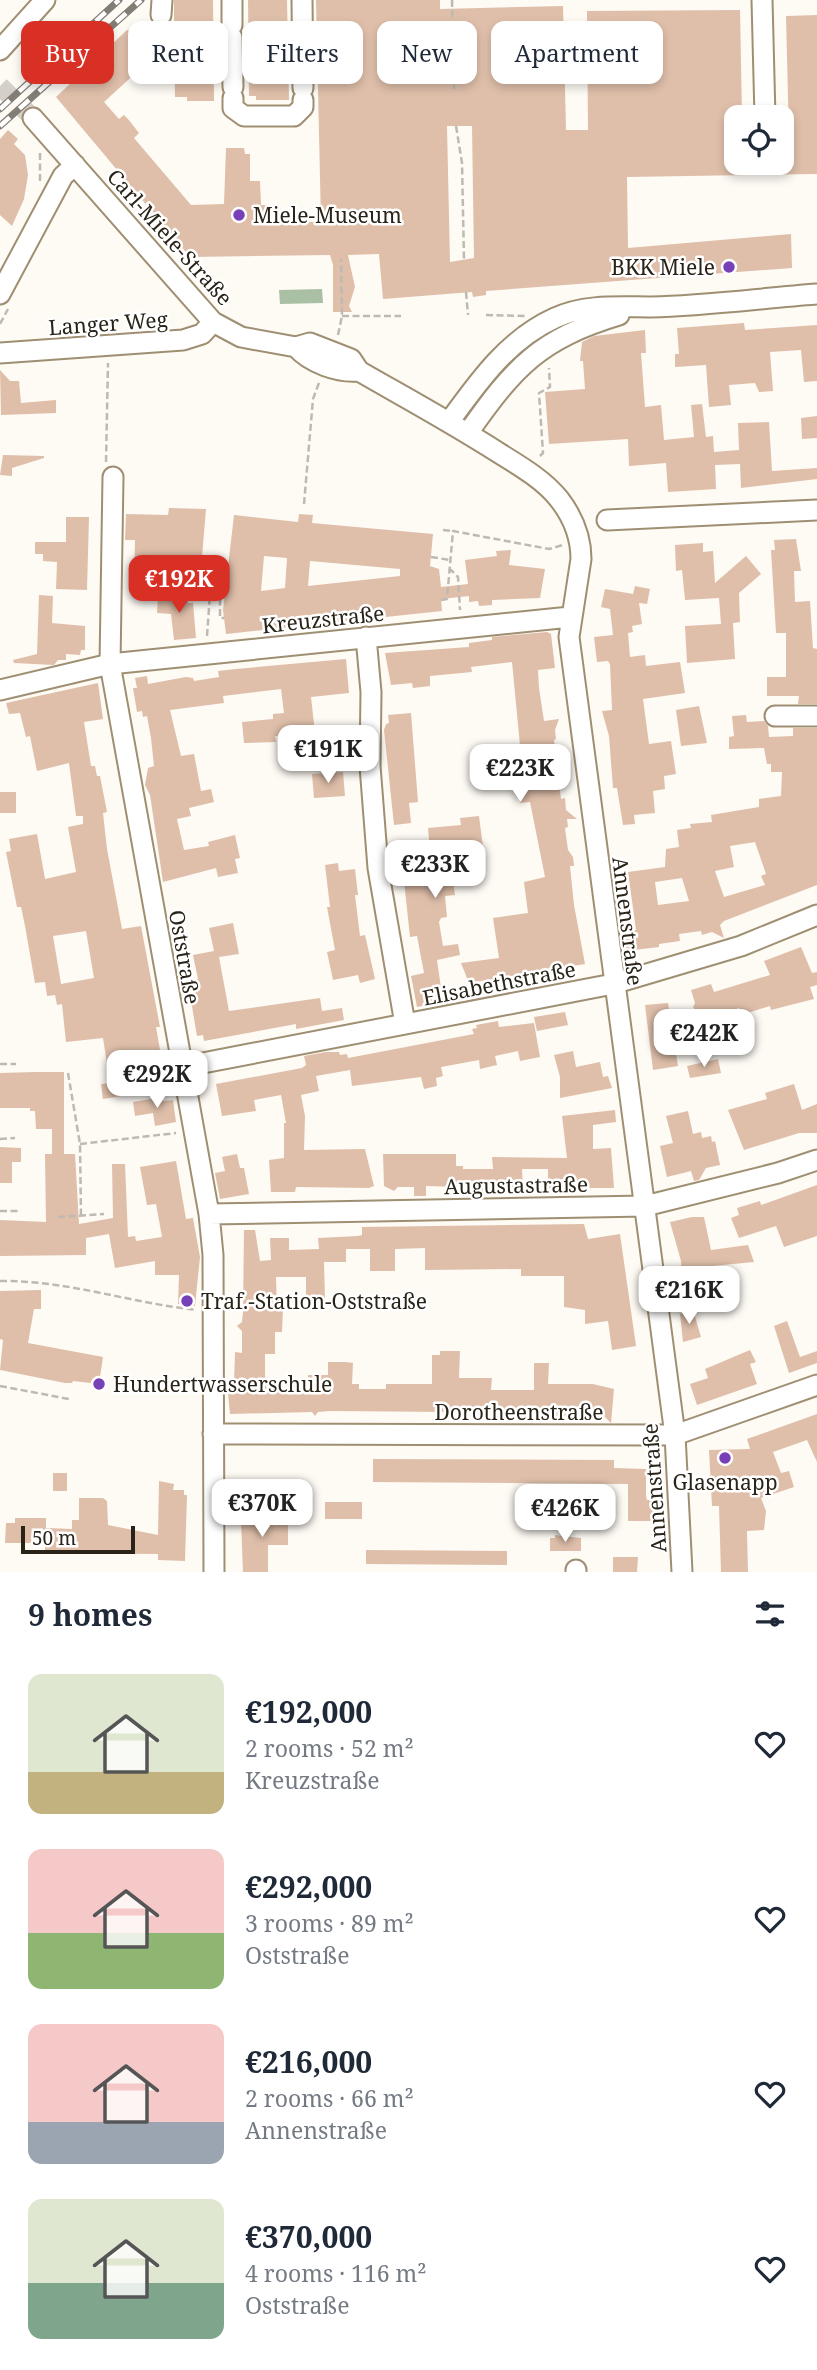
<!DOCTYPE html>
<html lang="en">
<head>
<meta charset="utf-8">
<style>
  body { margin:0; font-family:"Noto Serif",serif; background:#f6f6f7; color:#1f2937; height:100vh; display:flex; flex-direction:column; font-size:26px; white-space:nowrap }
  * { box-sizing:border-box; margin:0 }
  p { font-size:23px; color:#747a83 }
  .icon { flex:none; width:38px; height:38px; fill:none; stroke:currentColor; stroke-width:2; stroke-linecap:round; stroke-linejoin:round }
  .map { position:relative; height:1572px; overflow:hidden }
  .details { display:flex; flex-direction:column; background:#fff; flex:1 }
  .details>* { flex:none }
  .top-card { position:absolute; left:21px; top:21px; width:775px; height:63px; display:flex; gap:14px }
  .buttons { position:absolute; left:724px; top:105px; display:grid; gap:14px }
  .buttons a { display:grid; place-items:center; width:70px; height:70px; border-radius:14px; background:#fff; box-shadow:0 4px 10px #0003; font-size:35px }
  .scale { position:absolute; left:21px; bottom:18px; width:114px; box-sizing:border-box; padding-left:7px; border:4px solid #2a2418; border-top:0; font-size:19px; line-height:24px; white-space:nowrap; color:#2a2418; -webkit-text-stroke:5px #fff; paint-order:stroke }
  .price { position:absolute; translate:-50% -60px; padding:0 16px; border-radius:14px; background:#fff; color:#222; font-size:23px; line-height:46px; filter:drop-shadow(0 2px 4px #0008) }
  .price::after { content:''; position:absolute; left:50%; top:42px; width:21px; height:16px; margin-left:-10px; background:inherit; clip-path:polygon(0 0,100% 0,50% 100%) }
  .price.selected { background:#d93025; color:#fff }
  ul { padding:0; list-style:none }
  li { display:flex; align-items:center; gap:21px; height:175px; padding:0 28px }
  li span { display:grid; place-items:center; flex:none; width:196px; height:140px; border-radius:14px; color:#555 }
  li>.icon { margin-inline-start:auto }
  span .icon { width:84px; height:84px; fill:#fffc; stroke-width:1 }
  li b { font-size:30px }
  h2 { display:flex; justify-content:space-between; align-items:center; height:84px; padding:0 28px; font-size:30px }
  .chip { padding:0 24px; border-radius:14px; background:#fff; box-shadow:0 4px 10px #0003; font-size:24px; line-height:63px }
  .chip.selected { background:#d93025; color:#fff }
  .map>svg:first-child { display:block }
</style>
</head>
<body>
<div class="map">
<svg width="817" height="1572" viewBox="0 0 817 1572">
  <rect width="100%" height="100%" fill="#fefaf4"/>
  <path fill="#aac0a4" d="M322 289 323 303 280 304 279 290Z"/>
  <path fill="#dfbfaa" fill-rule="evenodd" d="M174 0H213L214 101H187V97H175L174 38 104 102 119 119 124 115 128 119 139 133 134 138 191 205 224 204 226 148H244L245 154H250V181H260L261 205H271V222H321L316 0H440V9L563 6 566 130H588L587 11 740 10 742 117H737V163H782V138H789L786 16 817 15V174L627 177 628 248 791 234 792 268 486 291V295L473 297 472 292 383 299 379 254 348 255 355 287 349 306 352 312H333V265L330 255 190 257 56 97 127 30 174 29ZM447 126H472L474 258 450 262Z
    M248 0H287L289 100H256V96H249Z
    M8 130 18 139 14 144 25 155 28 175 24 199 12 226 0 215V139Z
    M744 323 745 330 817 325V381L804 382 801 350 770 352 773 391 759 392 755 383 729 385 731 405 709 407 706 365 675 367V354H679L677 328Z
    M645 330 646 353H641L645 407 661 405 664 440 694 437 691 405 702 404 706 437 713 436 714 452 739 450 738 423 769 422 772 471 817 468V479L741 488 740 464 715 465 716 489 668 492 666 463 629 466 628 439 549 444 545 392 585 389 583 361H580L582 342 594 336Z
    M0 370 10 381H19L21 403 56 400V413L1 415Z
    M817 416V438L802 439 801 418Z
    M3 455 44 456V458L12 468V476L0 475Z
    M169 508 206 509 202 557 181 556 180 563H158V585L134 584 135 540H125L126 514 168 515Z
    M299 514 313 515 312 523 433 534 430 566 439 569 441 587 468 584 465 560 497 556 496 551 511 550 509 565 545 569 540 598 492 600V605L479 606 478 601 469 602V596L441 599 442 611 226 634 223 610 234 515 298 522ZM264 556 287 558 285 588 261 591ZM310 561 400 569V576L308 586Z
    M66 517H89L87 590 56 589 57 562 43 561V554H35V542H66Z
    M796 539 801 571H794L795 602 810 601 813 648 817 649V704H798L799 696H767V677H786V633H776L771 550H775L774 540Z
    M703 543V552L713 551 715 583 746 556 761 574 739 593 740 622 733 623 735 659 687 663 685 626 721 624 719 598 685 600 682 570 676 571 675 545Z
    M635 586 650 589 647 604 639 603 642 624 632 626 633 632 628 633 630 657 645 655 646 666 680 662 685 693 643 699 649 744 671 741 676 774 664 776 665 789 653 791 655 813 634 815 635 824 623 825 617 788H613L609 736 602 711 612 710 610 664 608 661 597 662 594 637 613 635 610 609 601 607 605 589 633 594Z
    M158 594H188V603H193L196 638 174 640 171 614 157 613Z
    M39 595 53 596 52 623 85 626V650H81L80 655 66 654V660H58L54 665 14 663 13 660 37 654Z
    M547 632 551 634 555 668 538 670 539 688 544 721 559 719 555 730 556 739 554 740 561 799 565 798 566 810 577 819H567L568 827 565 828 568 850 573 857 574 866H570L574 905 585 964 469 983 461 963 499 958 493 918 528 913 524 882 545 877 530 802 520 803 516 770 496 773 495 760 521 756 512 662 471 667 472 672 430 676V686L413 688 412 683 391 685 385 653 469 647V643L492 640V637Z
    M346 659 349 693 311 697 315 733 275 736 276 742 244 743 242 722 273 719V714L284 713 281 689 223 696 224 703 170 710 181 756 194 754 201 791 211 789 214 802 189 808 191 816 177 819 184 850 209 846 208 842 235 835 240 858 235 859 238 873 218 877 216 868 163 882 150 795 145 785 148 768 154 766 151 738 147 716 143 717 142 711 137 712 133 688H137L135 678 147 676 148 684 186 677 193 678 194 681 219 677 218 671 236 669Z
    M98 683 103 719 84 722 91 766H95L97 776H100L107 812 103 813 107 849 122 929 141 926 160 1027H156L164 1073 132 1078 134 1094 103 1099 101 1084 110 1083 103 1038 66 1042 62 1004 57 1005 55 995 47 996 45 982 35 983 25 926 21 907H17L6 852 11 851 9 839 37 834 45 879 76 872 68 827 83 824V816H76L69 763 37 771 30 736 26 737 20 713 9 714 6 703ZM86 931 94 978 61 984 53 936Z
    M699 706 707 743 681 746 676 710Z
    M411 713 418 802 409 803 411 823 394 825 384 730 386 724 389 723 388 715Z
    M746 715 747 722 764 721 768 726 769 737 793 736V728H817V885L724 921 720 925 724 938 712 932 702 935 701 931 679 934 680 941 659 944V947L626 951 624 932 636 930 628 872 665 867 666 849 679 847 677 830 691 828 690 824 712 822 711 815 759 807V799L781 796 782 772H771V764H767L764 748 729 749V737L734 736 732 716ZM755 842 766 874 761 876 765 885 724 897 715 871 734 867 730 846ZM682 878 689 901 658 905 655 882Z
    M328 727 347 728V745H328Z
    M343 772 345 796 314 798 312 774Z
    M0 792H16V813H0Z
    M479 816 484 855 440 859 442 883 453 882 455 895 445 896 447 917 441 918 439 922 443 946 458 944 460 955 437 960 443 1002 417 1007 411 976 424 973 417 936 410 937 402 862 411 861 410 853 430 851 428 828 461 825 460 818Z
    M338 863 339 871 355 869 358 895H355L360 936 365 935 375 979 360 983 358 975 333 980 327 952 335 950 327 907H330L325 865Z
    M233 923 239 954 219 957 229 1011 320 998 322 1011 342 1008 344 1020 296 1029V1024L204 1041 203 1035 197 1036 189 989 194 988 193 980 198 979 193 955 214 951 209 928Z
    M801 947 812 973 817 972V985L810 987 814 999 771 1010 770 1006 741 1015 739 1008 720 1015 719 1010 699 1016 693 1007 695 1003 691 990 711 984 714 992 770 975 764 961Z
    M668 1003 678 1066 653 1070 645 1005Z
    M565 1012 568 1025 537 1031 534 1017Z
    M498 1021 499 1027 534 1023 540 1057 520 1061 518 1051 495 1056 497 1065 480 1069 479 1060 441 1067 443 1076 436 1078 437 1086 424 1089 421 1077 352 1086 350 1070 316 1076 319 1091 301 1095 305 1116 304 1150 365 1149 374 1186 369 1188 296 1187 295 1192H271L269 1160 284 1158V1123H286L281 1095 254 1100 256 1111 222 1116 216 1084 302 1068 306 1065 304 1056 326 1052H339L340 1055 347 1054 348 1058 474 1034 472 1029 477 1028 476 1025Z
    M573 1051 576 1067 600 1062 603 1077 608 1076 612 1088 560 1098V1077L554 1055Z
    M718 1059 721 1073 690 1078 687 1066Z
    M35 1072H64V1154H75L79 1224 113 1218 112 1164H125L128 1237 135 1236 136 1241 162 1237 156 1204 147 1205 140 1167 176 1161 186 1219 193 1218 200 1257 195 1306 178 1304 179 1275H155V1261L115 1268 109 1234 86 1238V1255L0 1256V1220L46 1222 45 1154H52V1129H36L35 1111H30V1108H0V1073Z
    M794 1084 802 1110 817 1104V1133H799L744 1150 728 1110 767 1099 765 1093Z
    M163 1097V1101L173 1100 176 1122 155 1126 153 1113 135 1116 133 1102Z
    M615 1110 616 1122 593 1125V1149L611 1148 614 1188H548V1169H522L523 1188 486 1189V1195L464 1196 463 1187 426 1186V1196H414V1187H398L394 1191 384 1186 383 1154H456V1166H463V1169H493L492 1157 567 1158 562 1116Z
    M688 1111 693 1134 701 1132 702 1138 711 1136 712 1142 715 1141 720 1165 706 1168 699 1180 694 1181 691 1171 667 1177 660 1146 673 1143 666 1116Z
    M0 1147 21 1148V1162H12V1183H0Z
    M237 1154 240 1168H244L249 1194 220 1199 215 1173 225 1171 222 1157Z
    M817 1185V1236L784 1247 776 1226 739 1238 731 1218 739 1215 737 1208 760 1201 761 1205Z
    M692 1217H704L711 1250 748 1245 754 1262 712 1266 714 1281 703 1282 704 1287 693 1289 692 1283 682 1285 681 1261 670 1222Z
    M584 1224 588 1239 620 1234 636 1346 612 1350 608 1321 585 1324V1310L564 1307V1276H521V1269L425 1270V1248L395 1249V1271H370V1249H346V1262H324L325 1301 306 1302V1277H276L277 1309H283L282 1332H275V1354H265V1383L267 1390 308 1391V1375H328V1362H346L353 1363 352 1384H359V1389H386V1384H432V1355H440V1351H460L459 1378H492L491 1390H534V1363H549L548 1384H593L614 1389 611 1423 602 1414 553 1416V1413L330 1411 318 1412 315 1416 312 1412 230 1414 227 1383H234L235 1352 242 1353V1331L237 1326 242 1322 243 1312 244 1230H255L260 1261 271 1260 270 1238H289V1250L319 1249 318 1238 358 1236 362 1235V1227Z
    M41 1290V1309H34L28 1343 103 1357 99 1384 73 1381 72 1383H65L0 1370 3 1340 0 1339V1291Z
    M693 1310 701 1337 683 1342 680 1314Z
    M787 1321 800 1357 817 1351V1363L789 1373 774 1326Z
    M750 1350 756 1362 750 1364 757 1384 697 1405 690 1384 708 1378 705 1369Z
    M817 1414V1462L807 1440 773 1452 781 1473 789 1471 794 1487 761 1498 766 1511 764 1530 747 1531 748 1572H721L719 1506H712L709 1450 750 1449 747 1439Z
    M373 1459 614 1460V1468L646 1469V1496L647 1500H656V1521H628V1484L373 1482Z
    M53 1473H67V1491H53Z
    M159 1481 174 1484 173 1490H184V1495H187L185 1561 158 1560V1554L45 1553V1543H5L6 1523H15V1518H46V1528L72 1529V1520H79V1498H103L107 1501 108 1525 158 1535Z
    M325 1502H362V1519H325Z
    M256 1507H275V1522H288V1545H268V1572H243L241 1521 256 1522Z
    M555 1535 581 1538V1551H550V1538H555Z
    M366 1550 507 1551V1565L366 1564Z
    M613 1557H638L637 1572H613Z"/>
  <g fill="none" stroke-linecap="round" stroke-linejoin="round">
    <path stroke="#d4cfc8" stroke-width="19" stroke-dasharray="19 10" stroke-linecap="butt" d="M0 86 33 118"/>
    <defs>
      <path id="minor" d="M232 0V25
        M302 0 303 88
        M762 0 765 117
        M161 15 162 0
        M232 37 233 87
        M0 50 45 0
        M233 98V108L244 116H294L303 107V100
        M33 118 213 322 241 337 296 347 310 343 351 359 359 371C406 398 454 424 499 453 520 466 544 480 559 499 573 517 581 537 581 559L569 637 675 1435 682 1572
        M0 294 63 176 75 165
        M296 347C310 363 338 373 359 371
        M0 353 183 340 202 334 213 322
        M449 422C478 382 508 339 555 318 585 304 619 307 651 307 706 306 762 298 817 294
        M468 433C515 366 540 339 619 315
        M113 477 110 664 209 1214 213 1255 214 1572
        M607 520 817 510
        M366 637 371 692 370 766 378 868 405 1024
        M0 690 110 664 570 617
        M775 716H817
        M182 1067 613 984 741 946 817 915
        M209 1214 645 1206 778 1173 817 1160
        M213 1434 675 1435 817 1385
        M576 1570V1572"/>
    </defs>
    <use href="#minor" stroke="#9f8f72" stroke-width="23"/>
    <path stroke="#bebab2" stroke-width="2.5" stroke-dasharray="7 3.5" stroke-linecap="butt" d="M452 0 454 89
      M456 126 462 163 464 260
      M40 181V153
      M466 292 468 315
      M486 315 527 316
      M342 316H401
      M0 324 8 309
      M338 335 342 316 341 259
      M540 456 543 453 539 393 550 387 549 368
      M106 462 108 363
      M304 504 313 399 320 380
      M443 530 453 531
      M431 557 450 560
      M449 568 458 577 460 610
      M441 600 447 599 453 531 549 549 563 545
      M207 636 211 580 214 578 220 581V618H224
      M0 1064H16
      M68 1073 80 1144 81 1217
      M0 1139 15 1138
      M80 1144 176 1133
      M0 1211H18
      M58 1217 104 1214
      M0 1281C67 1280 130 1303 197 1310
      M0 1386 69 1399"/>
    <use href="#minor" stroke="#fff" stroke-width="19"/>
    <defs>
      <path id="rail" d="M0 109 119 0
        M0 126 141 0"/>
    </defs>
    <use href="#rail" stroke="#837e75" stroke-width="7"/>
    <use href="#rail" stroke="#fff" stroke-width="4.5" stroke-dasharray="13" stroke-linecap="butt"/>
  </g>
  <g fill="#7740b7" stroke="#fff" stroke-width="2.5">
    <circle cx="239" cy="215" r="7"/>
    <circle cx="729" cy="267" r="7"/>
    <circle cx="187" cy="1301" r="7"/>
    <circle cx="99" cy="1384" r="7"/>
    <circle cx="725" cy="1458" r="7"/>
  </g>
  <g text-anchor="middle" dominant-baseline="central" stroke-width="5" stroke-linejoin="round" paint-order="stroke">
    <g font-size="21" fill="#2a2418" stroke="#fff" text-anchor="start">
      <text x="253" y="215">Miele-Museum</text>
      <text x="715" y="267" text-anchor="end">BKK Miele</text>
      <text x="201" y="1301">Traf.-Station-Oststraße</text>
      <text x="113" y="1384">Hundertwasserschule</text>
      <text x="725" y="1482" text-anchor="middle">Glasenapp</text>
    </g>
    <g font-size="21" fill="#2a2418" stroke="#fff">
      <text transform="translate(170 237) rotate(48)">Carl-Miele-Straße</text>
      <text transform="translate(108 323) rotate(-4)">Langer Weg</text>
      <text transform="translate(323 619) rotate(-6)">Kreuzstraße</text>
      <text transform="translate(628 921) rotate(83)">Annenstraße</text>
      <text transform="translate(185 957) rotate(80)">Oststraße</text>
      <text transform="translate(499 983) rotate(-11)">Elisabethstraße</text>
      <text transform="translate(516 1185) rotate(-1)">Augustastraße</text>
      <text x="519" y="1412">Dorotheenstraße</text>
      <text transform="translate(654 1488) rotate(-94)">Annenstraße</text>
    </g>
  </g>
</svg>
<div class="buttons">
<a><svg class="icon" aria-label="locate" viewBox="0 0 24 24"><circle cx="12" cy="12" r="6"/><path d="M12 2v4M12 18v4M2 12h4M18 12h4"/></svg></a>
</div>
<div class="scale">50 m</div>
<b class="price selected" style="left:179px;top:615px">€192K</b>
<b class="price" style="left:328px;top:785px">€191K</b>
<b class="price" style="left:520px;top:804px">€223K</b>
<b class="price" style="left:435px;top:900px">€233K</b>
<b class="price" style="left:704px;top:1069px">€242K</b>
<b class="price" style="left:157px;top:1110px">€292K</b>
<b class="price" style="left:689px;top:1326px">€216K</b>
<b class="price" style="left:262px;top:1539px">€370K</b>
<b class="price" style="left:565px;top:1544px">€426K</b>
<div class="top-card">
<a class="chip selected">Buy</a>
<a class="chip">Rent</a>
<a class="chip">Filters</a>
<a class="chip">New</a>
<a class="chip">Apartment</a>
</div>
</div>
<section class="details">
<h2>9 homes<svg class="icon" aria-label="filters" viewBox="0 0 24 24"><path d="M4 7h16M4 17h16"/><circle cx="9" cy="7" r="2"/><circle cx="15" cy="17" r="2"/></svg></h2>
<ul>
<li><span style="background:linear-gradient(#dfe7d0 70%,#c2b280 0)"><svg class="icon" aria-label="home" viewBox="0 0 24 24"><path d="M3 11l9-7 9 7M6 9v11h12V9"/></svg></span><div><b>€192,000</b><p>2 rooms · 52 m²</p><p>Kreuzstraße</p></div><svg class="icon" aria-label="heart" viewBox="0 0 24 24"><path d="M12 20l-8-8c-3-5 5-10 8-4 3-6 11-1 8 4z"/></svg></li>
<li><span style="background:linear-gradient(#f6c9c9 60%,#8fb573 0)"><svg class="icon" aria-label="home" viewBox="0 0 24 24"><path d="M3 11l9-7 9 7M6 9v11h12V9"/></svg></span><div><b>€292,000</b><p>3 rooms · 89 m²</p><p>Oststraße</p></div><svg class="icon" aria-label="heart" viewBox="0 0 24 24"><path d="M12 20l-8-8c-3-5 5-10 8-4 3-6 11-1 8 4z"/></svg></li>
<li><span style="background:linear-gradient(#f6c9c9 70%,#9aa5b1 0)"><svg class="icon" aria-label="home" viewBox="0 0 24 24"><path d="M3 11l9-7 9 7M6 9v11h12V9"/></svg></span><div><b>€216,000</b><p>2 rooms · 66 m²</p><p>Annenstraße</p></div><svg class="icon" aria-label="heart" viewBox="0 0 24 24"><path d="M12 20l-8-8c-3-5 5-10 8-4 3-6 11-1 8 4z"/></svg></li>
<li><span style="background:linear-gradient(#dfe7d0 60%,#7fa58c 0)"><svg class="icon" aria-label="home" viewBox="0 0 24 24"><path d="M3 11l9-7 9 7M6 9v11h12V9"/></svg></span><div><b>€370,000</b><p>4 rooms · 116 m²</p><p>Oststraße</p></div><svg class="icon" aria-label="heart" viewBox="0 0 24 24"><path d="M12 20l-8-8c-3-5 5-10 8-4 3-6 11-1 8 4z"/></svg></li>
</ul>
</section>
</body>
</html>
